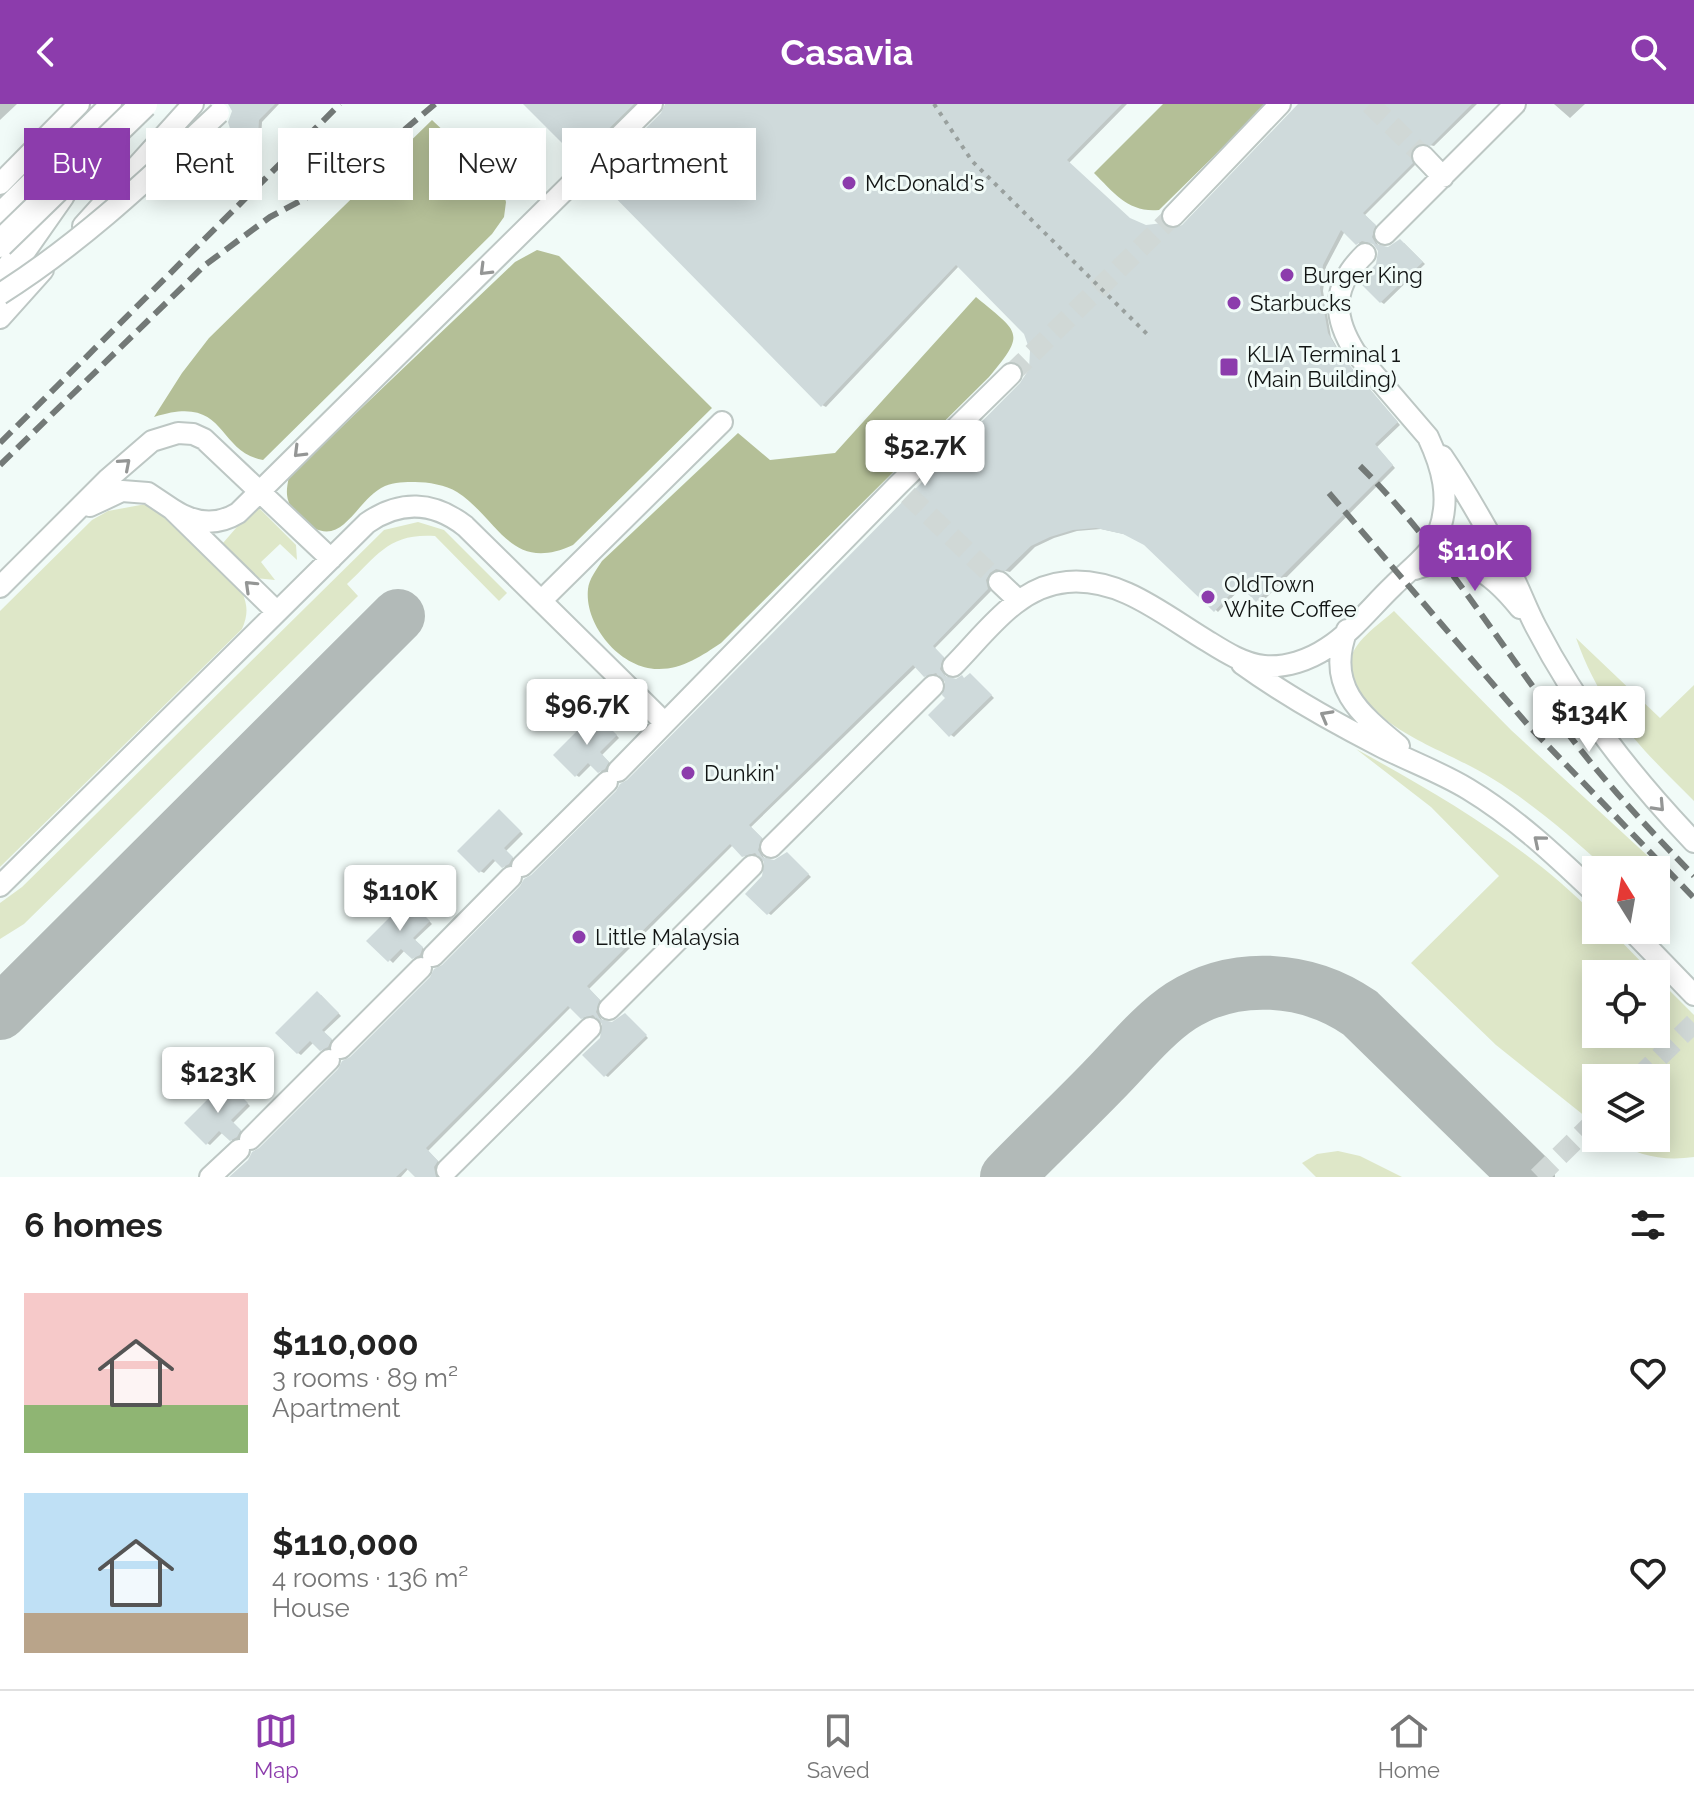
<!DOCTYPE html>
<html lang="en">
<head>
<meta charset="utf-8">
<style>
  body { margin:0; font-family:Raleway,sans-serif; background:#f2f2f2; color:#222; height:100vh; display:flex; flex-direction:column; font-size:30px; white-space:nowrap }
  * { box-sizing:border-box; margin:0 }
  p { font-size:26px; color:#767676 }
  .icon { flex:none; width:44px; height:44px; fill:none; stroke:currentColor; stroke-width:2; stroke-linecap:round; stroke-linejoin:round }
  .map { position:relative; height:1073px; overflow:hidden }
  .sheet { display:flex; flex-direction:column; background:#fff; flex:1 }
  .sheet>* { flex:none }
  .hud { position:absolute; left:24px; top:24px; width:800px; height:72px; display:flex; gap:16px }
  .needle { width:52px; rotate:349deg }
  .buttons { position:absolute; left:1582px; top:752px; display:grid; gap:16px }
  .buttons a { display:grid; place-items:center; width:88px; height:88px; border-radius:0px; background:#fff; box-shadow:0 4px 20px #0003; font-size:40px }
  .price { position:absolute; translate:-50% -68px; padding:0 18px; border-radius:8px; background:#fff; color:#222; font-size:26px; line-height:52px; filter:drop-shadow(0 2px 4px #0008) }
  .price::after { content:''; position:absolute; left:50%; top:48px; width:24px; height:18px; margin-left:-12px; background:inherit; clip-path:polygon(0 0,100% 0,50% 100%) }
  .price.active { background:#8c3cac; color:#fff }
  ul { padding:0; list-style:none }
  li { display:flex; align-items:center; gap:24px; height:200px; padding:0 24px }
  li span { display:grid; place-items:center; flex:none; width:224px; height:160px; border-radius:0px; color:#555 }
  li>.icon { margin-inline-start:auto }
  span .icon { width:96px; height:96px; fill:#fffc; stroke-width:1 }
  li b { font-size:34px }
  h2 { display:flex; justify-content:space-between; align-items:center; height:96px; padding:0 24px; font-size:34px }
  .pill { padding:0 28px; border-radius:0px; background:#fff; box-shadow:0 4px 20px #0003; font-size:28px; line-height:72px }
  .pill.active { background:#8c3cac; color:#fff }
  header { display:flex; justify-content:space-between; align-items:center; height:104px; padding:0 24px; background:#8c3cac; color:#fff; font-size:36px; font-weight:700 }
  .tabs { display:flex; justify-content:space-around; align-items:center; height:112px; border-top:2px solid #e0e0e0; background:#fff; font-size:22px; color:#767676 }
  .tabs a { display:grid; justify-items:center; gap:4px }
  .tabs .active { color:#8c3cac }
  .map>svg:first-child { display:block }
</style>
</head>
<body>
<header><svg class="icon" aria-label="back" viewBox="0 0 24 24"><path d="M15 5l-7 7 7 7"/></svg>Casavia<svg class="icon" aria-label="search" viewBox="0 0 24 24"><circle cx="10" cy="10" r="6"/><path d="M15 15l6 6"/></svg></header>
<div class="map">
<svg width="1694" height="1073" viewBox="0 0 1694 1073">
  <rect width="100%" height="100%" fill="#f1fbf8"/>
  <path fill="#dee7c8" d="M146 400 158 404 242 488C248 502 248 511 242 525L0 763V507L92 416 108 407Z
    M256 401 296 441 297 456 280 440 261 458 275 476 255 474 223 439Z
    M418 418 444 426 507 489 499 497 435 432C389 429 378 451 347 480L358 492 24 820 0 835V799L22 783 384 426Z
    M1394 507 1511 626 1649 753 1637 766H1608C1571 733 1535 701 1493 675 1449 646 1365 625 1351 568 1344 542 1378 522 1394 507Z
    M1576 534 1660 614 1694 581V697C1641 644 1602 607 1576 534Z
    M1356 645C1443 693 1526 741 1596 812V826H1610L1653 870H1596V930H1656V873L1694 911V1053C1665 1057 1636 1053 1613 1034H1656V974H1596V1021L1496 941 1411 859 1499 772 1431 703Z
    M1338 1047 1360 1052 1402 1073H1316L1302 1059 1317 1050Z"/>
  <path fill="#b4bf97" d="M1163 0H1267L1159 106C1129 109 1114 89 1094 69Z
    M432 16 501 81 506 98 504 113 492 130 263 356C215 347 228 289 154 313L182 269 209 234Z
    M537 146 559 152 712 304 573 441C510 470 499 415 457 388 446 381 428 378 415 378 406 378 394 378 385 382 353 396 341 456 298 411 286 399 285 390 289 373L515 158Z
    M976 193C1019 229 1027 228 989 273L721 539C703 551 683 565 659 565 622 566 584 522 588 485 589 475 597 465 602 457L738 329 770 356 835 349Z"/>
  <path fill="#0003" d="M0 0H17L0 16Z
    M230 0H279L262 18 261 34 256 41 246 43 235 36 234 7Z
    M527 0H638L582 56Z
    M666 0H1127L1069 59 1132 117 1146 123 1171 127 1184 123 1301 0H1477L1434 42 1425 40 1417 45 1413 52 1415 61 1365 111 1378 124 1375 136 1379 142 1388 145 1404 139 1425 160 1384 200 1381 198 1377 161 1379 144 1371 138 1361 141 1345 127 1326 163 1323 187 1331 233 1343 254 1400 321 1377 343 1395 364 1261 499 1243 482 1218 508 1145 440 1128 431 1101 425 1077 427 1054 434 1035 443 1010 468 1001 466 994 470 989 478 991 487 935 544 946 556 943 568 947 574 966 576 973 573 994 594 954 633 951 631 947 577 940 570 929 573 917 562 751 723 765 737 761 749 765 755 774 758 790 752 811 773 771 811 768 809 764 773 766 757 759 750 747 754 733 741 589 885 603 899 599 911 603 917 612 920 628 913 648 934 608 973 605 971 601 935 604 919 597 912 586 916 571 903 428 1047 441 1060 438 1073H418L409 1064 401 1073H232L1022 281 1031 266 1032 247 1026 229 959 162 826 303 822 301 663 10Z
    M1554 0H1585L1570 14Z
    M599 613 619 634 602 651 612 661 609 667 603 669 592 660 579 673 576 671Z
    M503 710 523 730 506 747 515 756 513 762 507 764 496 756 484 769 480 767Z
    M412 799 432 820 415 836 426 847 424 853 417 855 405 846 393 859 369 837Z
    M321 891 341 912 324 928 334 938 332 945 325 947 314 938 301 951 298 949Z
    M230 982 250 1002 233 1019 243 1029 241 1035 234 1038 223 1028 210 1041 207 1039Z"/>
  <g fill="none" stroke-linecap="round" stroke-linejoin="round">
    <path stroke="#b2bab8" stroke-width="54" d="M0 909 398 512
      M1007 1073C1038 1041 1071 1010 1102 978 1127 953 1152 921 1181 902 1236 867 1308 873 1360 909L1528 1073"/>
  </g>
  <path fill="#cfdadb" d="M228 0H275L259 16 258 32 252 40 241 43 234 38 228 18 232 7Z
    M523 0H634L578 55Z
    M665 0H1122L1067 56 1130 114 1146 121 1163 119 1171 125 1182 121 1298 0H1472L1430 42 1421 39 1414 43 1410 49 1413 59 1363 109 1376 121 1372 133 1376 140 1388 143 1400 135 1423 158 1380 199 1359 178 1376 160 1378 147 1373 140 1362 137 1356 141 1341 126 1323 161 1320 184 1328 229 1340 250 1398 318 1375 340 1393 361 1256 498 1239 481 1214 508 1144 441 1123 430 1096 424 1073 426 1050 433 1031 442 1005 467 996 465 990 469 986 476 988 485 933 542 944 553 940 565 945 572 956 575 962 571 964 574 970 569 992 591 949 633 928 611 945 594 942 591 945 578 936 569 924 573 913 561 749 721 762 734 758 746 762 753 774 756 787 748 809 770 767 811 745 790 762 772 764 758 755 749 742 753 730 740 587 882 600 896 596 908 600 915 612 918 625 909 647 931 604 973 582 951 600 934 602 920 593 911 581 915 568 902 426 1044 438 1057 434 1063 436 1073H415L406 1064 396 1073H229L248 1056 252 1048 259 1044 338 965 342 957 350 953 430 873 434 865 442 861 520 782 524 775 531 771 616 687 620 680 627 676 1020 279 1029 265 1030 247 1024 230 956 161 821 303 596 74 661 9Z
    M595 609 617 631 600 648 609 658 605 665 598 669 588 659 575 673 553 651Z
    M499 705 521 727 504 744 513 753 509 760 502 764 493 755 479 769 457 747Z
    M408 795 430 817 413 834 423 843 420 851 412 855 401 845 388 858 366 837Z
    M317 887 339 909 322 926 332 935 328 943 320 947 310 937 297 950 275 929Z
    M226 977 248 999 231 1016 241 1026 237 1033 230 1037 219 1027 206 1041 184 1019Z"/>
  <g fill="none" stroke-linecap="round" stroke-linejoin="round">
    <path stroke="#d0d8d6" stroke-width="20" stroke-dasharray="20 10" stroke-linecap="butt" d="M1370 0 1423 52
      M1011 270 1173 112
      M908 391 999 478
      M1638 974 1694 919
      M1538 1073 1596 1016"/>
    <defs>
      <path id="minor" d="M1423 52 1443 73
        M0 80 79 0
        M0 109 111 0
        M1173 112 1280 0
        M83 122 193 0
        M1385 130 1515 0
        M0 214 43 166
        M1442 352C1468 390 1491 432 1513 473 1521 489 1527 506 1536 523 1578 604 1631 672 1694 738
        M90 402 122 387 148 389 172 405 277 508
        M172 405C193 419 215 423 238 409L652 0
        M1415 465C1463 446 1491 468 1520 504
        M999 478 1018 496
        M0 483 108 375 152 337 178 329 193 330 204 335 331 455
        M541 497 722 318
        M1347 526C1325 582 1360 610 1399 642
        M1242 560C1285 591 1333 618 1380 642 1409 657 1440 668 1468 685 1516 714 1556 752 1596 790
        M953 562C986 529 1017 482 1067 478 1121 473 1165 512 1209 538 1225 548 1244 560 1264 562 1286 564 1309 556 1327 544 1350 530 1373 501 1393 482 1404 471 1418 460 1428 448 1433 442 1436 434 1439 427 1451 394 1442 363 1428 333L1355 248C1331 210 1333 181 1365 150
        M618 667 898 381 1011 270
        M771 743 933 582
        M522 762 607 678
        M0 782 367 419C400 396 433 397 465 422L665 619
        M1631 826 1694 891
        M433 852 511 773
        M609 905 752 762
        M341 944 421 864
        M250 1035 329 956
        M447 1066 590 924
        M210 1073 239 1046"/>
      <path id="major" d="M0 178 61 91"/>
    </defs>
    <use href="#minor" stroke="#bdc7c4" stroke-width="24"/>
    <use href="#major" stroke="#bdc7c4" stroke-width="30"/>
    <path stroke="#99a09e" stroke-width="4" stroke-dasharray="4 6" stroke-linecap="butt" d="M934 0 972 57 1147 230"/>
    <use href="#minor" stroke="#fff" stroke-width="20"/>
    <use href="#major" stroke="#fff" stroke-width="26"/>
    <path stroke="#737977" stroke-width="6" stroke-dasharray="16 8" stroke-linecap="butt" d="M0 339 340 0
      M0 361 205 161 270 113 315 89 378 48 435 0
      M1360 362C1442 443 1499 541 1569 631 1607 681 1651 727 1694 772
      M1329 389 1528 621 1694 794"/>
    <defs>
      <path id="minor-bridge" d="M0 190C81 139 149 74 219 9"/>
      <path id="major-bridge" d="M0 140 144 0"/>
    </defs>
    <use href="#minor-bridge" stroke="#bdc7c4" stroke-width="24" stroke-linecap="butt"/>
    <use href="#major-bridge" stroke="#bdc7c4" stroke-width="30" stroke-linecap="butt"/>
    <use href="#minor-bridge" stroke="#fff" stroke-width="20"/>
    <use href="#major-bridge" stroke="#fff" stroke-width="26"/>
  </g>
  <defs><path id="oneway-chevron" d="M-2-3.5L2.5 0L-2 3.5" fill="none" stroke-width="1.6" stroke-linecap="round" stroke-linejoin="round" transform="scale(2)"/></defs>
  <g stroke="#949695">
    <use href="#oneway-chevron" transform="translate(485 166) rotate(135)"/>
    <use href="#oneway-chevron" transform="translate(299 348) rotate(135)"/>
    <use href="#oneway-chevron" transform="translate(125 360) rotate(-41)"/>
    <use href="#oneway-chevron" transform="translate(250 482) rotate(-136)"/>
    <use href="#oneway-chevron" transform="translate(1326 612) rotate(-151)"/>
    <use href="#oneway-chevron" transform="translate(1659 702) rotate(47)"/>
    <use href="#oneway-chevron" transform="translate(1539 737) rotate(-140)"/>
  </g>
  <g fill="#8c3cac" stroke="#f1fbf8" stroke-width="3">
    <circle cx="849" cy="79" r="8"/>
    <circle cx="1287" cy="171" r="8"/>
    <circle cx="1234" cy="199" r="8"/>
    <rect x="1219" y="253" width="20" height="20" rx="4"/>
    <circle cx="1208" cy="493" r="8"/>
    <circle cx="688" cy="669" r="8"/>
    <circle cx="579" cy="833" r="8"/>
  </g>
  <g text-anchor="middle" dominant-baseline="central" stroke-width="6" stroke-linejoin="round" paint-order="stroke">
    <g font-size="22" fill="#121514" stroke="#f1fbf8" text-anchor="start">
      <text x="865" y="79">McDonald's</text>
      <text x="1303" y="171">Burger King</text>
      <text x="1250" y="199">Starbucks</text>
      <text x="1247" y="250">KLIA Terminal 1<tspan x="1247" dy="25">(Main Building)</tspan></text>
      <text x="1224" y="480">OldTown<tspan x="1224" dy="25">White Coffee</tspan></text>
      <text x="704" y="669">Dunkin'</text>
      <text x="595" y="833">Little Malaysia</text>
    </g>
  </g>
</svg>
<div class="buttons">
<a><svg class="needle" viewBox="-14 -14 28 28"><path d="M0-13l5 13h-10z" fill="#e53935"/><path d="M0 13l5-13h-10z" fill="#767676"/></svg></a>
<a><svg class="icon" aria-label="locate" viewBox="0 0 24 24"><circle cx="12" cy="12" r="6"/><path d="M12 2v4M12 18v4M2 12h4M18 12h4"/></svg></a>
<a><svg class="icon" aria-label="layers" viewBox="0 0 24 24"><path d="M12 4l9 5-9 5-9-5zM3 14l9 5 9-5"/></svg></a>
</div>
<b class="price" style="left:925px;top:384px">$52.7K</b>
<b class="price active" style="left:1475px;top:489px">$110K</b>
<b class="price" style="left:587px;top:643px">$96.7K</b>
<b class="price" style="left:1589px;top:650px">$134K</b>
<b class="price" style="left:400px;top:829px">$110K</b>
<b class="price" style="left:218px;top:1011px">$123K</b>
<div class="hud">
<a class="pill active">Buy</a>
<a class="pill">Rent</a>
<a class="pill">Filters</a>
<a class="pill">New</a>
<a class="pill">Apartment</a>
</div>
</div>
<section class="sheet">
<h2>6 homes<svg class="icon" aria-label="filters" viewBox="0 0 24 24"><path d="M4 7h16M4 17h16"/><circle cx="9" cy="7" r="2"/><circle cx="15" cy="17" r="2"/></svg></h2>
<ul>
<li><span style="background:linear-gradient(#f6c9c9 70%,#8fb573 0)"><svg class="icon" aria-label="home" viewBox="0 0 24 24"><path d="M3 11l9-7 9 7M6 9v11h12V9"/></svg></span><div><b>$110,000</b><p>3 rooms · 89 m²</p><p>Apartment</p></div><svg class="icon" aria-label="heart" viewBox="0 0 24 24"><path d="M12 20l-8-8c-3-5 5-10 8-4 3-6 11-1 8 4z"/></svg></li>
<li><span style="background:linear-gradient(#bfe0f5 75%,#b9a48a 0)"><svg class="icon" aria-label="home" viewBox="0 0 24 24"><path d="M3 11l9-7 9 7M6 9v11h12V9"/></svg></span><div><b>$110,000</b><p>4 rooms · 136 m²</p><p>House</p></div><svg class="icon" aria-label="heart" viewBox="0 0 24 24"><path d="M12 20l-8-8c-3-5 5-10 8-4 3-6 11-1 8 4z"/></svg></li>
</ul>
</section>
<nav class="tabs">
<a class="active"><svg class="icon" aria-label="map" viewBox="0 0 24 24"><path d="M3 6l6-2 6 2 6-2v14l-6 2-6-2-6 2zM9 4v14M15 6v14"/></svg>Map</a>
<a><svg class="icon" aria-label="saved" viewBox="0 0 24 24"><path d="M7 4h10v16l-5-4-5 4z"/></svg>Saved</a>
<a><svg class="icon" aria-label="home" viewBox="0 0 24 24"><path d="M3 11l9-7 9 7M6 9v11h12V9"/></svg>Home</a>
</nav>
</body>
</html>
